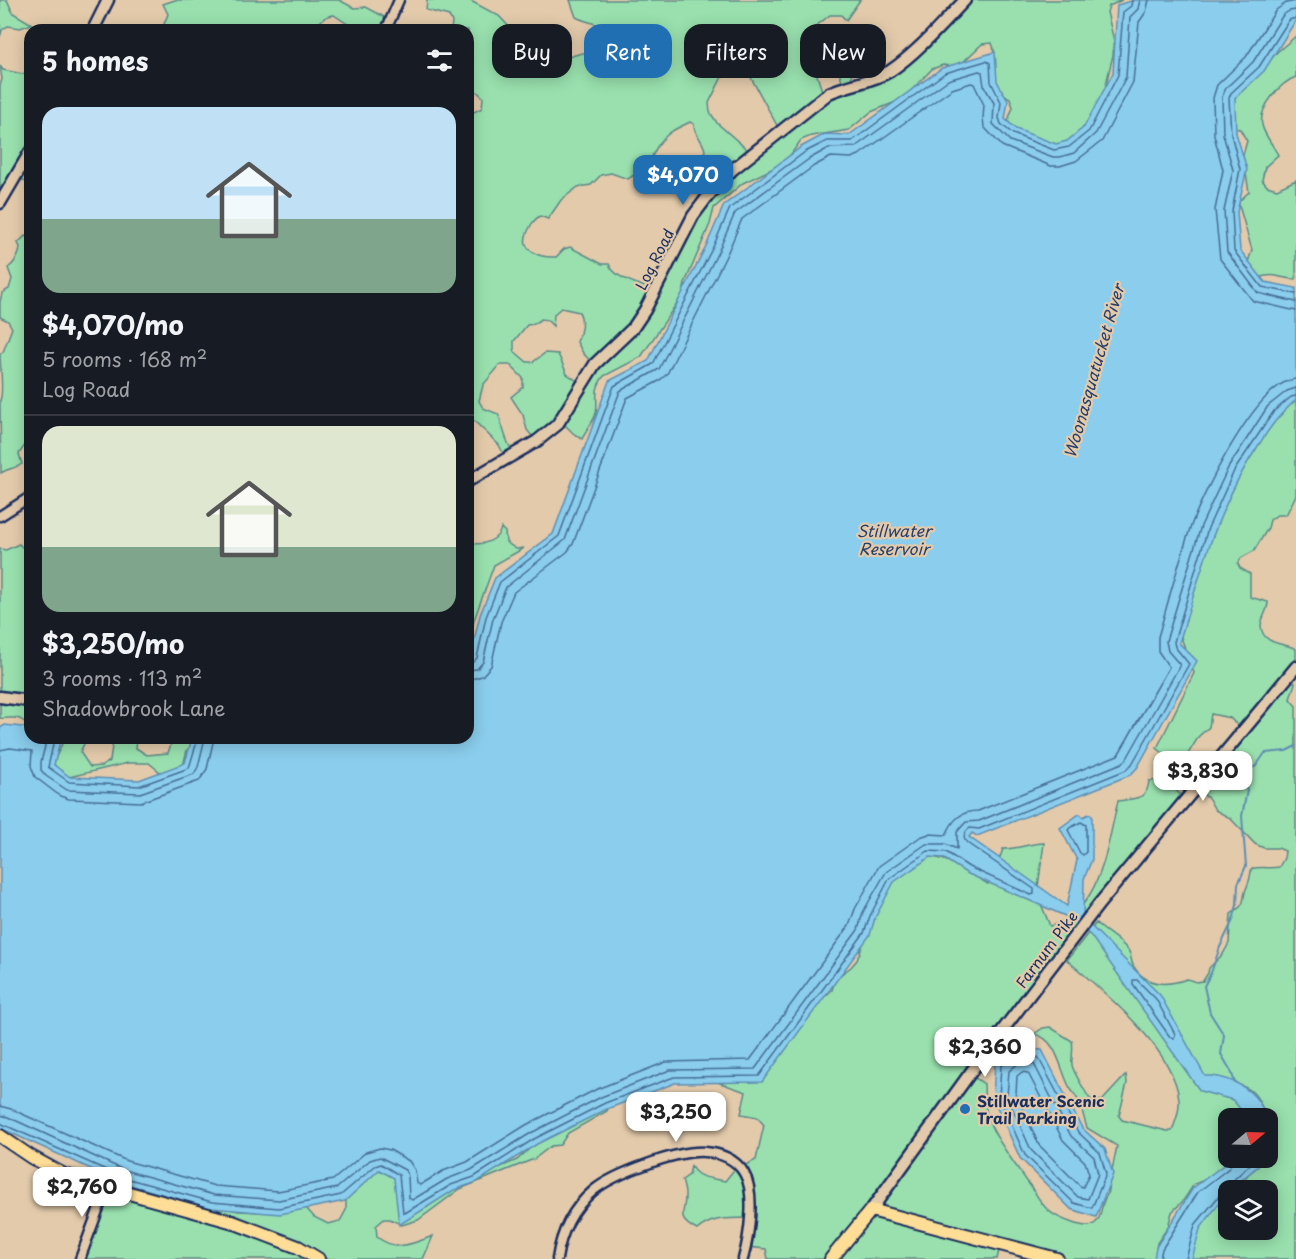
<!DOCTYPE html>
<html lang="en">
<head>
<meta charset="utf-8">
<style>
  body { margin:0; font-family:"Playpen Sans",sans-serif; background:#20242c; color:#f1f3f6; height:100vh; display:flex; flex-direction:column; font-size:22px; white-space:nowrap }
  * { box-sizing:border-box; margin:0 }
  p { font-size:20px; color:#9ea1a6 }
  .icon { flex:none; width:33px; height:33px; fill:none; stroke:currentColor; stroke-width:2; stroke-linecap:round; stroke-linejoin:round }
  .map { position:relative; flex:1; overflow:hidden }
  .details { position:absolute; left:24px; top:24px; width:450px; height:720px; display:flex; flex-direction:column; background:#171b24; border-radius:18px; box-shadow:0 3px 15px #0003 }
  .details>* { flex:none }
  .guide { position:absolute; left:492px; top:24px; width:570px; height:54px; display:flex; gap:12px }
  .needle { width:39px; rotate:71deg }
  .tools { position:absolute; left:1218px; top:1108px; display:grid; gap:12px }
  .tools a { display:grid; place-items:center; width:60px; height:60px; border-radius:12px; background:#171b24; box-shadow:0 3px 15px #0003; font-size:30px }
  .price { position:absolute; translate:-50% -51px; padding:0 14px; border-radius:12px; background:#fff; color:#222; font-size:20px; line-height:39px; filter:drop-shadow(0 2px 3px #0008) }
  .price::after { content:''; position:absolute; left:50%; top:36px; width:18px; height:14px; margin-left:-9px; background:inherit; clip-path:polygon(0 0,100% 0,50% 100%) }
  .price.current { background:#1f6fb2; color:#fff }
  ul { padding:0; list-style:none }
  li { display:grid; align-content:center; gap:12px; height:318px; padding:0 18px }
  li+li { border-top:2px solid #363941 }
  li span { display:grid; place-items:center; height:186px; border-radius:18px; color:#555 }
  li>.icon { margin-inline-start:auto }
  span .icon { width:108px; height:108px; fill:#fffc; stroke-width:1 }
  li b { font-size:26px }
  h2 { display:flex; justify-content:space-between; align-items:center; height:72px; padding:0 18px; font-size:26px }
  .pill { padding:0 21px; border-radius:18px; background:#171b24; box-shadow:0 3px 15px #0003; font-size:21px; line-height:54px }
  .pill.current { background:#1f6fb2; color:#fff }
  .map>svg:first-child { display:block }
</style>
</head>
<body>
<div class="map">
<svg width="1296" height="1259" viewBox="0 0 1296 1259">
  <rect width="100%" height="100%" fill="#e3caab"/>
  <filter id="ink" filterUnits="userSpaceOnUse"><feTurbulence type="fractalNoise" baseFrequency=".0167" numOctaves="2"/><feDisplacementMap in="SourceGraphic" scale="12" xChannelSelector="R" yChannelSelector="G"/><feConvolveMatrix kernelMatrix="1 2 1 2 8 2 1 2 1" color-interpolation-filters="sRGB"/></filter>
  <g filter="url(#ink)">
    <path fill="#99e0ae" stroke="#5a8886" stroke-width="1.5" fill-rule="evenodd" d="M0 0H7L13 13 32 24 20 28 8 26 2 30 0 37Z
      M175 0H339L354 8 366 7 390 20 398 30H350L349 25 334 15C324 16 320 20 316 30H172L164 24 168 14 163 4Z
      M427 0H469L499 16 512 30 516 39 536 53 539 61 551 62 582 53H593L601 50 611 38C607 23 589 24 576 17L570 0H860L846 20 841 15H830L815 27 813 39 816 46 814 66 823 94 844 86C838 70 832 56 844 42L850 52 857 58 850 83 890 69 964 0H1122L1109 6 1107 12 1114 41 1113 55 1102 101 1069 148 1015 132 1008 121 1013 107 1010 98C1002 95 992 80 992 71 991 61 997 53 992 43L982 44 962 63 952 66 943 65 932 69 903 99 871 112 849 130 811 136 801 140 789 157 776 167 743 183 714 208 710 224 685 283 683 294 641 357 604 376C592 391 599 399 596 413 594 421 586 431 582 439L573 433 561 421 536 441 527 430 523 415 511 397 523 387V378L510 365H500L483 385 479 401 483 408 498 414C504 428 505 442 514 454L506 459 499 445 468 415V112H474L482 108 483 97 475 90 468 89V30H451L452 22 449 16 426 10ZM734 71 750 76 779 129 750 152 717 123 710 112 709 103 722 77ZM690 122 694 124C693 134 704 140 705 151L700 158 685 169 706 193 654 291C641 284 614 279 609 264H602L570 247 564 249 556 257C540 258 518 251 528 231 531 225 533 220 540 216L548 219 561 200 578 187 591 185 601 175 611 173 628 179C635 174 646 169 650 161 654 152 658 143 666 136 674 128 681 127 690 122ZM561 308 579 312C584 320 581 333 577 342L583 353 594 365 582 384 567 374 558 354 545 353 533 362H527L514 351V341L527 325 534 324 541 319 547 320 553 326 554 314Z
      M1296 36V77C1281 82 1258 108 1262 125 1264 135 1274 146 1278 155L1265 167 1262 180 1267 186 1277 189 1296 180V279C1278 279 1277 272 1258 278L1247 265 1252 250 1238 202 1249 192 1243 155 1247 141 1240 129 1231 128 1234 87 1260 72 1277 52Z
      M30 60V185L15 175 0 201V86L2 79 0 66 3 70 23 74 29 69Z
      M25 236 30 239V438L19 454 22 464C15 469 8 468 1 473L0 400C4 394 0 365 0 354L3 352 12 328 8 321 0 317V302L2 293 9 289 12 279 8 268C14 264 20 255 20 247L18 243Z
      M1296 382V495L1286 515H1277L1270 520 1268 528 1254 551 1241 558 1238 564 1240 568 1250 574V597L1268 602C1268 611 1261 618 1261 626 1262 645 1285 643 1296 649V662L1240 728 1230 718 1211 714 1209 727 1199 736 1188 754 1182 758 1172 761 1157 748 1194 673 1179 632 1211 521 1269 424C1287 413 1291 402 1296 382Z
      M501 528 505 532 506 542 516 549 524 548 494 565 474 620 468 651V536L471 543C483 546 499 540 501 528Z
      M19 544 24 549 30 548V660L28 662 26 674 30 681 28 699 30 700V727C17 714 16 719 0 718V549L6 550Z
      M1289 677 1295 683 1290 699 1296 706V1259H1180L1182 1249 1228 1192V1230H1268V1191H1230L1241 1186 1258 1158H1268C1268 1149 1271 1143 1272 1135 1272 1129 1268 1122 1266 1117 1258 1095 1251 1084 1226 1083L1244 1112 1241 1119H1228V1158L1220 1174 1194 1184 1183 1201 1172 1212 1168 1227 1157 1243 1155 1259H1045L1000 1246 997 1259H768L766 1249 747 1247 749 1218C729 1219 713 1216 697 1230 674 1218 686 1214 685 1194 685 1190 683 1184 682 1180L689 1175 691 1166C697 1179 712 1178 725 1181L738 1165 742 1167 756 1160 764 1125 757 1117 741 1114 746 1092 717 1082 811 1009 832 990 836 978 851 967 857 960 867 933 864 900 921 857C946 855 966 871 988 884L994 874 1003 849C1018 849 1030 843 1044 843L1037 894 1050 926C1101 913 1107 845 1118 801 1135 798 1147 801 1149 781 1165 779 1174 788 1185 799L971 1075 984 1084C984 1096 985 1110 989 1121 995 1139 1020 1171 1031 1187 1037 1195 1041 1204 1048 1210 1055 1217 1086 1231 1094 1224 1103 1218 1100 1203 1107 1195L1117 1146 1087 1128C1084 1119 1082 1108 1078 1100 1075 1094 1070 1089 1068 1084 1060 1067 1056 1038 1034 1034L1043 1028 1050 1027 1072 1041C1074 1049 1071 1057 1072 1065 1072 1069 1087 1095 1090 1099L1102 1101 1126 1075 1127 1083 1119 1116 1122 1120 1167 1131H1172C1176 1120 1180 1110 1179 1099 1174 1049 1104 992 1067 960L1096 923C1106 933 1118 938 1128 950 1132 955 1130 961 1134 967 1147 987 1167 986 1187 979L1196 982 1203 981 1208 973 1209 968 1223 954 1229 943 1231 914C1247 903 1241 904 1246 889 1249 882 1251 878 1251 869 1261 866 1269 869 1279 867L1284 858 1285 851 1278 848H1264L1255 844 1230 818 1215 810 1209 799 1196 788Z
      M62 738H87L80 752 90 767 102 766 110 761 113 738H137L136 748 147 755 168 753 173 738H192L193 745 187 750 182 770 160 772 149 763H128L69 777 61 773 53 763 62 744Z
      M610 1104 607 1111 568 1133 560 1145 551 1146 534 1159 460 1189 418 1220 402 1225 390 1219H384L376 1226 377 1237C396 1252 412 1244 433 1236L423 1259H81L109 1176 238 1211 262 1212 306 1208 314 1217 328 1224 340 1221 346 1210V1193L376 1164 394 1176 410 1212 426 1208 457 1186 517 1160 528 1150 536 1137Z"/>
    <path fill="#8acdec" stroke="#5e8eb3" stroke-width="1.5" d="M1135 0H1296V20L1264 71 1235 98 1236 133 1247 169 1237 212 1240 250 1265 282 1296 288V400C1278 416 1271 426 1258 446 1216 509 1201 572 1179 643L1197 661 1137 768 1130 775 977 836 972 833 969 837 1067 906 1077 860 1060 828 1078 815 1080 814 1083 817 1089 814 1092 815V859L1084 879 1083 918 1160 995 1205 1076C1222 1075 1242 1083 1254 1096 1260 1102 1265 1113 1270 1121L1268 1132V1119H1248L1233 1100 1200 1091 1091 936 1072 919 966 873 943 858 930 857 894 882 875 918 870 935 762 1082 675 1083 607 1109 537 1144 477 1182 454 1190 399 1225 394 1178 379 1170 345 1201 280 1214 211 1208 120 1182 0 1128V728L5 725 30 728V738H54L60 742 54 765 70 777 139 780 185 763 192 738H468V665L480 615 495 578 553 534 609 381 648 361 707 244 724 205 801 147 825 134 849 135 942 68 995 52 997 81 1008 101 1005 119 1016 129 1056 144 1067 141 1084 127 1113 73 1117 5Z
      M1015 1048 1042 1050 1082 1128 1105 1149 1113 1174 1096 1217 1071 1209 1020 1158 993 1098 995 1063Z
      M1228 1158H1263L1262 1163 1228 1191 1200 1229 1192 1259H1154L1156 1247 1193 1188 1226 1163Z"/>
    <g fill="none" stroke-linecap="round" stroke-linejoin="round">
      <path stroke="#476e97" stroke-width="1.5" d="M1296 1 1286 3 1276 10 1246 57 1217 85 1213 98 1214 135 1223 170 1215 210 1220 259 1253 301 1296 311
        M1296 10 1289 11 1283 15 1253 62 1226 88 1222 97 1223 134 1233 170 1224 211 1227 252 1258 293 1296 302
        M1296 18 1289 20 1259 67 1231 93 1229 98 1231 134 1240 169 1232 211 1234 251 1262 287 1296 294
        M468 663 473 662 477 658 486 617 500 582 559 536 614 386 653 364 713 247 730 208 805 152 827 141H852L945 73 986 61 990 63 991 82 1001 102 999 118 1001 124 1013 134 1054 150 1069 147 1089 131 1118 75 1123 12 1131 6 1132 0
        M468 670 477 669 483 662 493 619 506 587 565 540 620 391 659 369 719 250 735 213 809 159 829 148 855 147 948 80 979 71 982 72 984 86 994 103 993 124 1010 141 1053 157H1060L1074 153 1096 133 1126 77 1130 17 1138 9 1140 0
        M468 680 482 676 491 666 501 622 514 592 567 552 573 544 627 398 659 381 667 374 727 254 742 219 814 166 831 157 851 158 859 155 952 89 971 83 974 84 984 105 983 118 984 127 1002 146 1051 166H1060L1076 161 1102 141 1133 82 1139 22 1146 12 1149 0
        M43 738 45 746 41 762V770L46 776 67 790 140 793 194 774 198 767 205 738
        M51 738 53 745 48 767 69 782 139 786 189 768 198 738
        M0 750 10 748 32 751 31 766 35 777 60 796 69 799 141 802 199 781 207 769 214 738
        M1081 822 1086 825V852L1083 855 1080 853 1068 830 1070 828Z
        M1133 980H1137L1156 999 1175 1034 1174 1038 1170 1037 1133 984Z
        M1017 1055 1038 1057 1078 1132 1100 1153 1106 1174 1092 1208 1074 1203 1025 1155 999 1097 1001 1066Z
        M1020 1062 1034 1064 1071 1136 1094 1157 1098 1174 1088 1199 1078 1197 1031 1150 1007 1096 1009 1071Z
        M1022 1072 1028 1073 1063 1140 1085 1162 1089 1174 1083 1187 1080 1186 1039 1145 1016 1094 1017 1076Z
        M0 1106 11 1109 127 1161 215 1186 278 1191 333 1180 366 1152 380 1148 390 1150 409 1161 415 1170 417 1183 420 1185 443 1171 467 1162 526 1125 597 1089 666 1062 750 1060 849 926 855 909 879 866 920 837 929 834 946 835C953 819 961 811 978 811L1118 755 1169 667 1158 651V637C1169 599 1179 560 1192 523 1205 490 1258 381 1296 379
        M0 1115 8 1117 124 1170 214 1195 279 1200 337 1188 370 1160 380 1157 405 1170 408 1176 409 1198 412 1200 447 1179 471 1170 531 1133 601 1097 670 1070 755 1069 858 930 863 912 886 872 926 844H945L957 849V832L966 822 979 821 1122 763 1126 760 1180 665 1168 651 1166 641 1201 526 1228 468 1268 406 1287 391 1296 388
        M0 1123 122 1177 212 1202 279 1208 341 1195 375 1166 381 1164 399 1175 403 1212 405 1213 451 1185 474 1177 534 1139 605 1103 674 1077 759 1076 864 933 870 916 889 879 928 851 946 852 969 867 1031 895 1034 894V889L967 843C962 838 964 832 970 828L979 829 1126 770 1132 764 1189 664 1175 647 1174 642 1208 528 1234 471 1274 411 1291 397 1296 396
        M1160 1259 1162 1249 1198 1192 1229 1168 1234 1158
        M1186 1259 1195 1225 1228 1185 1257 1158"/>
      <path stroke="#5e8eb3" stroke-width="2" d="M1235 1083 1231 1071 1221 1054 1224 1035 1210 1013 1204 986 1211 973 1220 947 1233 920 1237 905 1238 884 1246 866 1242 816 1247 790 1242 773 1256 766 1265 753 1286 751 1296 746"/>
      <defs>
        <path id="street" d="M386 30 399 0
          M0 516 30 497
          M80 1259 107 1186
          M557 1259C561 1232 572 1209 593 1191 613 1174 678 1150 705 1152 720 1153 736 1159 744 1173 756 1193 749 1237 743 1259"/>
        <path id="secondary" d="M93 30 108 0
          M0 203 30 152
          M468 481 537 441 557 425 595 364 633 328 645 310 693 216 708 196 732 170 829 93C849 84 872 82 890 71 916 54 944 22 965 0
          M0 697 30 701
          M871 1210 976 1065 1099 904 1296 667"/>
        <path id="primary" d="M0 1136 31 1157 64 1175 230 1221 298 1247 318 1259
          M831 1259 871 1210 1057 1259"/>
      </defs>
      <use href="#street" stroke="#1b2f5e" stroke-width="13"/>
      <use href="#secondary" stroke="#1b2f5e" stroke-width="15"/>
      <use href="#primary" stroke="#1b2f5e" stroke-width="16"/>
      <use href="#street" stroke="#e3caab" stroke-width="8"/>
      <use href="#secondary" stroke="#e3caab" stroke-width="10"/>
      <use href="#primary" stroke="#fedd96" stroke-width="12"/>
    </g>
  </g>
  <circle fill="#1f6fb2" stroke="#e3caab" stroke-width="2" cx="965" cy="1109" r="6"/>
  <g text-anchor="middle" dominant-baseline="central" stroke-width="4.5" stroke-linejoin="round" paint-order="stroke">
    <g font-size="15" fill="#1b2f5e" stroke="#e3caab">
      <text transform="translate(654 259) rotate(-63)">Log Road</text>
      <text transform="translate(1046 949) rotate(-53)">Farnum Pike</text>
    </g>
    <g font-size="15" font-weight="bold" fill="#1b2f5e" stroke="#e3caab" text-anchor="start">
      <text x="977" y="1100">Stillwater Scenic<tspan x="977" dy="17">Trail Parking</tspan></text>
    </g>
    <g font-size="16" font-style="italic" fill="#263f6c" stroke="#e3caab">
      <text transform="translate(1093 371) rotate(-74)">Woonasquatucket River</text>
      <text x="894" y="530">Stillwater<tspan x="894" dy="18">Reservoir</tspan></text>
    </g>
  </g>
</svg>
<div class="tools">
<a><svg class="needle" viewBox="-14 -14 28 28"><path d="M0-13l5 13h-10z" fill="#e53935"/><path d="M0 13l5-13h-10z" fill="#9ea1a6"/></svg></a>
<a><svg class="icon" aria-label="layers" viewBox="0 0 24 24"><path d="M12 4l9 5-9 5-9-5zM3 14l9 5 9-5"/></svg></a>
</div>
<b class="price current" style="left:683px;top:206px">$4,070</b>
<b class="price" style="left:1203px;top:802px">$3,830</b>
<b class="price" style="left:985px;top:1078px">$2,360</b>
<b class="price" style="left:676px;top:1143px">$3,250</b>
<b class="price" style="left:82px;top:1218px">$2,760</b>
<div class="guide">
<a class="pill">Buy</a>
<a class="pill current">Rent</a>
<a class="pill">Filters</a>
<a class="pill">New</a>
</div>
<section class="details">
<h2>5 homes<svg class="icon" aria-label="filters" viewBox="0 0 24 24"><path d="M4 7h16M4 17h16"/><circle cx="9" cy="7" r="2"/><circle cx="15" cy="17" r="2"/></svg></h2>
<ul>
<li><span style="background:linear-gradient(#bfe0f5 60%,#7fa58c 0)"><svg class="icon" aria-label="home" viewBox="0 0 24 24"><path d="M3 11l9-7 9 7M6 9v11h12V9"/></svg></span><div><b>$4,070/mo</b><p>5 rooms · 168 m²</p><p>Log Road</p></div></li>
<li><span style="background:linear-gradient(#dfe7d0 65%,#7fa58c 0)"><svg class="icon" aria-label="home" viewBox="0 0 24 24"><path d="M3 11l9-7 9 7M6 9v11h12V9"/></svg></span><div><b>$3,250/mo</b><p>3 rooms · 113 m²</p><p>Shadowbrook Lane</p></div></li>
</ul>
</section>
</div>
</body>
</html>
